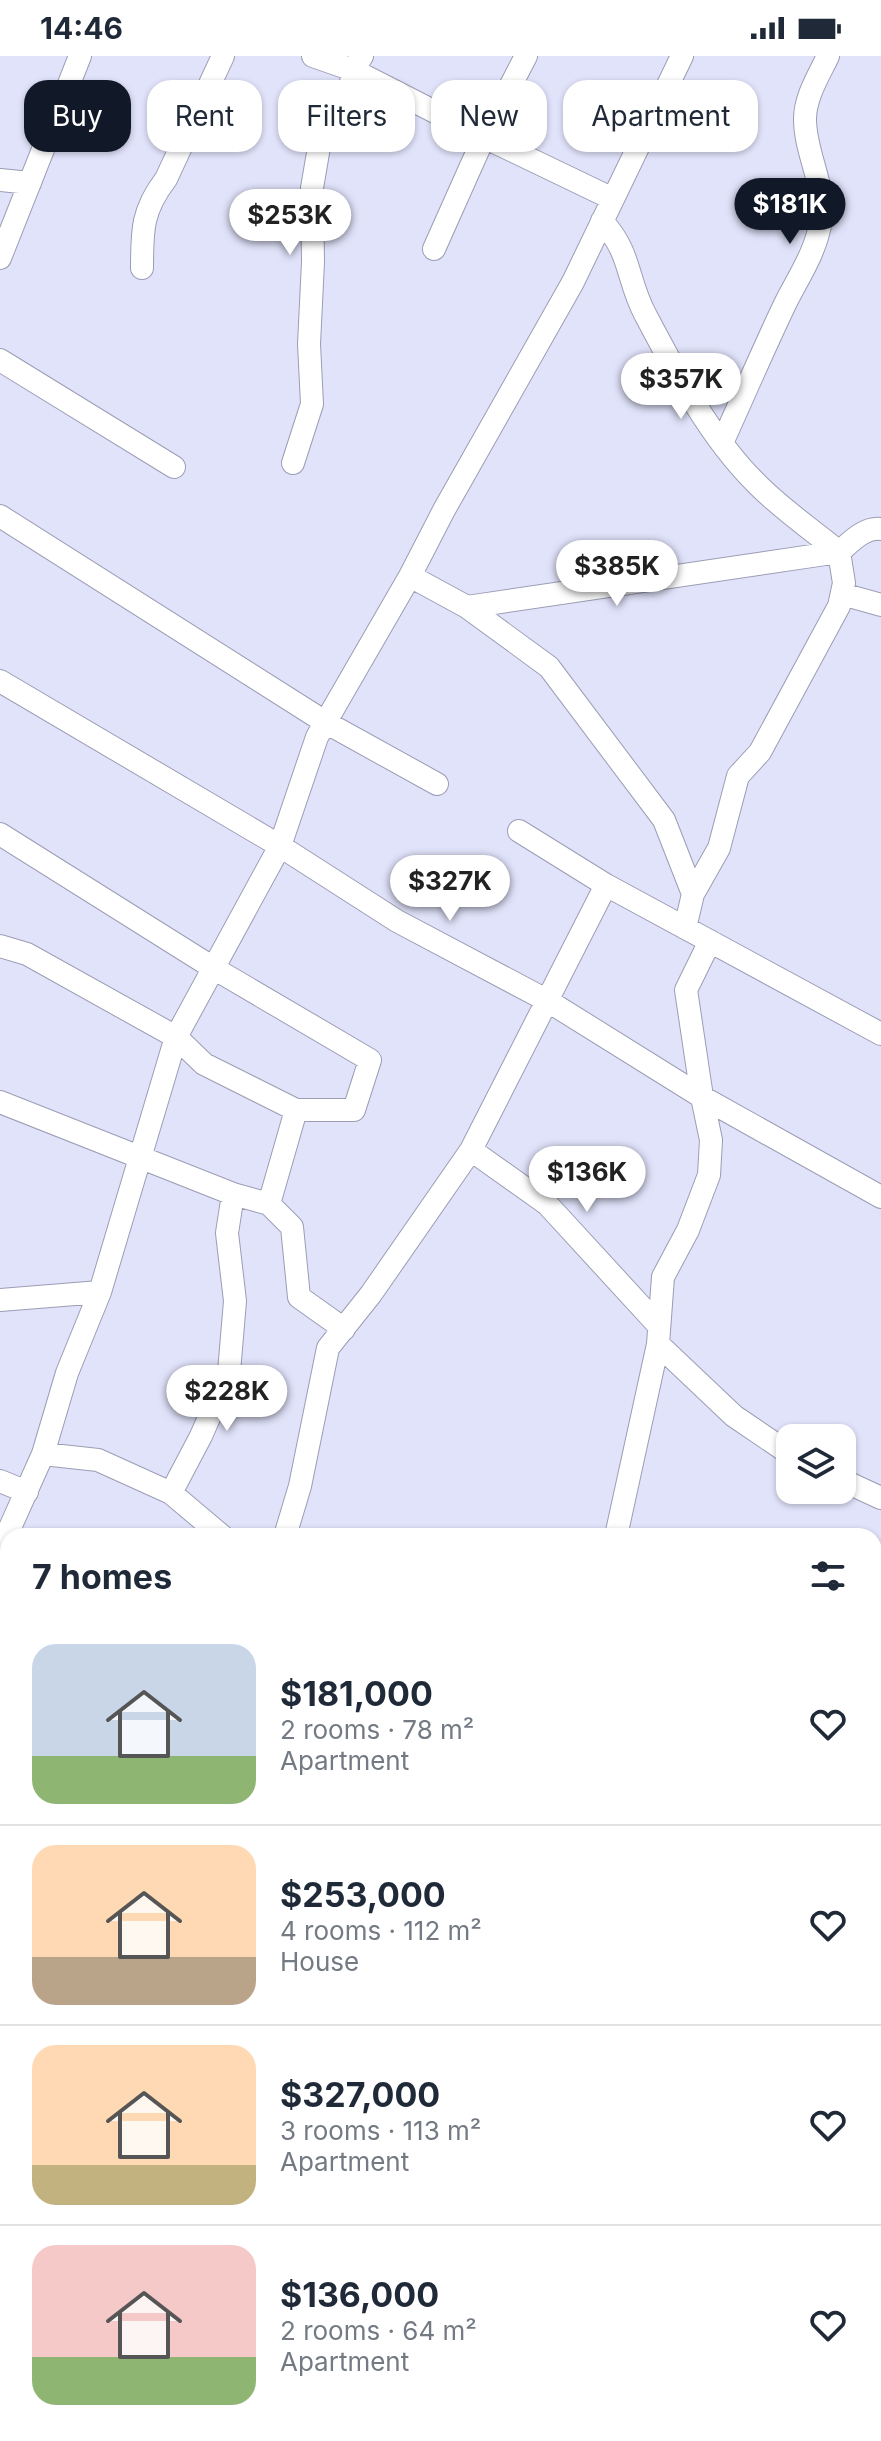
<!DOCTYPE html>
<html lang="en">
<head>
<meta charset="utf-8">
<style>
  body { margin:0; font-family:Inter,sans-serif; background:#f2f2f3; color:#1f2937; height:100vh; display:flex; flex-direction:column; font-size:30px; white-space:nowrap }
  * { box-sizing:border-box; margin:0 }
  p { font-size:26px; color:#747a83 }
  .icon { flex:none; width:44px; height:44px; fill:none; stroke:currentColor; stroke-width:2; stroke-linecap:round; stroke-linejoin:round }
  .map { position:relative; flex:1; overflow:hidden }
  .drawer { position:absolute; left:0px; top:1472px; width:882px; height:914px; display:flex; flex-direction:column; background:#fff; border-radius:24px 24px 0 0; box-shadow:0 2px 6px #0004 }
  .drawer>* { flex:none }
  .guide { position:absolute; left:24px; top:24px; width:834px; height:72px; display:flex; gap:16px }
  .controls { position:absolute; left:776px; top:1368px; display:grid; gap:16px }
  .controls a { display:grid; place-items:center; width:80px; height:80px; border-radius:16px; background:#fff; box-shadow:0 2px 6px #0004; font-size:40px }
  .price { position:absolute; translate:-50% -68px; padding:0 18px; border-radius:28px; background:#fff; color:#222; font-size:26px; line-height:52px; filter:drop-shadow(0 2px 4px #0008) }
  .price::after { content:''; position:absolute; left:50%; top:48px; width:24px; height:18px; margin-left:-12px; background:inherit; clip-path:polygon(0 0,100% 0,50% 100%) }
  .price.active { background:#111827; color:#fff }
  ul { padding:0; list-style:none }
  li { display:flex; align-items:center; gap:24px; height:200px; padding:0 32px }
  li+li { border-top:2px solid #e0e1e3 }
  li span { display:grid; place-items:center; flex:none; width:224px; height:160px; border-radius:24px; color:#555 }
  li>.icon { margin-inline-start:auto }
  span .icon { width:96px; height:96px; fill:#fffc; stroke-width:1 }
  li b { font-size:34px }
  h2 { display:flex; justify-content:space-between; align-items:center; height:96px; padding:0 32px; font-size:34px }
  .chip { padding:0 28px; border-radius:24px; background:#fff; box-shadow:0 2px 6px #0004; font-size:28px; line-height:72px }
  .chip.active { background:#111827; color:#fff }
  .status { display:flex; justify-content:space-between; align-items:center; height:56px; padding:0 40px; background:#fff; direction:ltr }
  .status svg { height:22px; fill:currentColor }
  .map>svg:first-child { display:block }
</style>
</head>
<body>
<div class="status"><b>14:46</b><svg viewBox="0 0 49 12"><path d="M0 12V9h3v3zM5 12V6h3v6zM10 12V3h3v9zM15 12V0h3v12zM26 1h20v11H26zM47 4h2v5h-2z"/></svg></div>
<div class="map">
<svg width="881" height="2385" viewBox="0 0 881 2385">
  <rect width="100%" height="100%" fill="#e1e3fb"/>
  <g fill="none" stroke-linecap="round" stroke-linejoin="round">
    <defs>
      <path id="minor" d="M313 0 353 14 484 81 434 193
        M526 0 484 81 613 143
        M0 124 30 127
        M602 165C632 198 626 222 645 258 675 315 709 380 755 426 780 452 811 473 839 496L844 527 839 550 760 696 738 720 719 792 693 838
        M0 202 80 0
        M142 212C142 174 142 154 166 123L223 0
        M0 304 174 411
        M722 387C743 341 763 294 785 248 799 220 816 196 821 164 826 129 805 98 805 63 805 41 819 19 828 0
        M293 407 312 348 309 288 313 206 312 132 319 91 329 70 346 56 353 14 362 0
        M0 460 325 666 437 728
        M410 520 467 551 839 496C851 486 864 471 881 473
        M842 538 881 549
        M467 551 549 611 664 764 693 838 685 872
        M0 625 280 790 397 865 548 945 702 1041 881 1141
        M519 775 606 829 881 978
        M0 778 215 913 370 1004 354 1054H296
        M710 885 686 934 702 1041 711 1084 709 1119 688 1174 663 1221 658 1288 734 1360 790 1398
        M0 890 27 898 176 981 204 1008 296 1054 269 1148 233 1138 0 1046
        M471 1094 547 1148 659 1270
        M269 1148 292 1171 299 1241 344 1273
        M0 1244 100 1236
        M43 1398 98 1404 171 1437 201 1380 229 1316 235 1245 227 1177 233 1138
        M842 1424 881 1442
        M0 1425 27 1436
        M171 1437 222 1480
        M285 1480 300 1430 328 1292 371 1238 471 1094 606 829
        M616 1480 658 1288
        M0 1494 43 1398 67 1317 100 1236 176 981 280 790 317 681 410 520 444 454 573 226 682 0
        M0 1766 8 1771
        M874 1787 881 1788
        M0 1832 8 1816
        M0 1893 8 1899
        M0 2039 8 2021
        M0 2168 8 2178
        M8 2278 1 2292 8 2295
        M156 2378 167 2385
        M411 2378 414 2385
        M197 2385 201 2378"/>
    </defs>
    <use href="#minor" stroke="#9b9db4" stroke-width="24"/>
    <use href="#minor" stroke="#fff" stroke-width="22"/>
  </g>
</svg>
<div class="controls">
<a><svg class="icon" aria-label="layers" viewBox="0 0 24 24"><path d="M12 4l9 5-9 5-9-5zM3 14l9 5 9-5"/></svg></a>
</div>
<b class="price active" style="left:790px;top:190px">$181K</b>
<b class="price" style="left:290px;top:201px">$253K</b>
<b class="price" style="left:681px;top:365px">$357K</b>
<b class="price" style="left:617px;top:552px">$385K</b>
<b class="price" style="left:450px;top:867px">$327K</b>
<b class="price" style="left:587px;top:1158px">$136K</b>
<b class="price" style="left:227px;top:1377px">$228K</b>
<div class="guide">
<a class="chip active">Buy</a>
<a class="chip">Rent</a>
<a class="chip">Filters</a>
<a class="chip">New</a>
<a class="chip">Apartment</a>
</div>
<section class="drawer">
<h2>7 homes<svg class="icon" aria-label="filters" viewBox="0 0 24 24"><path d="M4 7h16M4 17h16"/><circle cx="9" cy="7" r="2"/><circle cx="15" cy="17" r="2"/></svg></h2>
<ul>
<li><span style="background:linear-gradient(#c9d6e8 70%,#8fb573 0)"><svg class="icon" aria-label="home" viewBox="0 0 24 24"><path d="M3 11l9-7 9 7M6 9v11h12V9"/></svg></span><div><b>$181,000</b><p>2 rooms · 78 m²</p><p>Apartment</p></div><svg class="icon" aria-label="heart" viewBox="0 0 24 24"><path d="M12 20l-8-8c-3-5 5-10 8-4 3-6 11-1 8 4z"/></svg></li>
<li><span style="background:linear-gradient(#ffd9b3 70%,#b9a48a 0)"><svg class="icon" aria-label="home" viewBox="0 0 24 24"><path d="M3 11l9-7 9 7M6 9v11h12V9"/></svg></span><div><b>$253,000</b><p>4 rooms · 112 m²</p><p>House</p></div><svg class="icon" aria-label="heart" viewBox="0 0 24 24"><path d="M12 20l-8-8c-3-5 5-10 8-4 3-6 11-1 8 4z"/></svg></li>
<li><span style="background:linear-gradient(#ffd9b3 75%,#c2b280 0)"><svg class="icon" aria-label="home" viewBox="0 0 24 24"><path d="M3 11l9-7 9 7M6 9v11h12V9"/></svg></span><div><b>$327,000</b><p>3 rooms · 113 m²</p><p>Apartment</p></div><svg class="icon" aria-label="heart" viewBox="0 0 24 24"><path d="M12 20l-8-8c-3-5 5-10 8-4 3-6 11-1 8 4z"/></svg></li>
<li><span style="background:linear-gradient(#f6c9c9 70%,#8fb573 0)"><svg class="icon" aria-label="home" viewBox="0 0 24 24"><path d="M3 11l9-7 9 7M6 9v11h12V9"/></svg></span><div><b>$136,000</b><p>2 rooms · 64 m²</p><p>Apartment</p></div><svg class="icon" aria-label="heart" viewBox="0 0 24 24"><path d="M12 20l-8-8c-3-5 5-10 8-4 3-6 11-1 8 4z"/></svg></li>
</ul>
</section>
</div>
</body>
</html>
